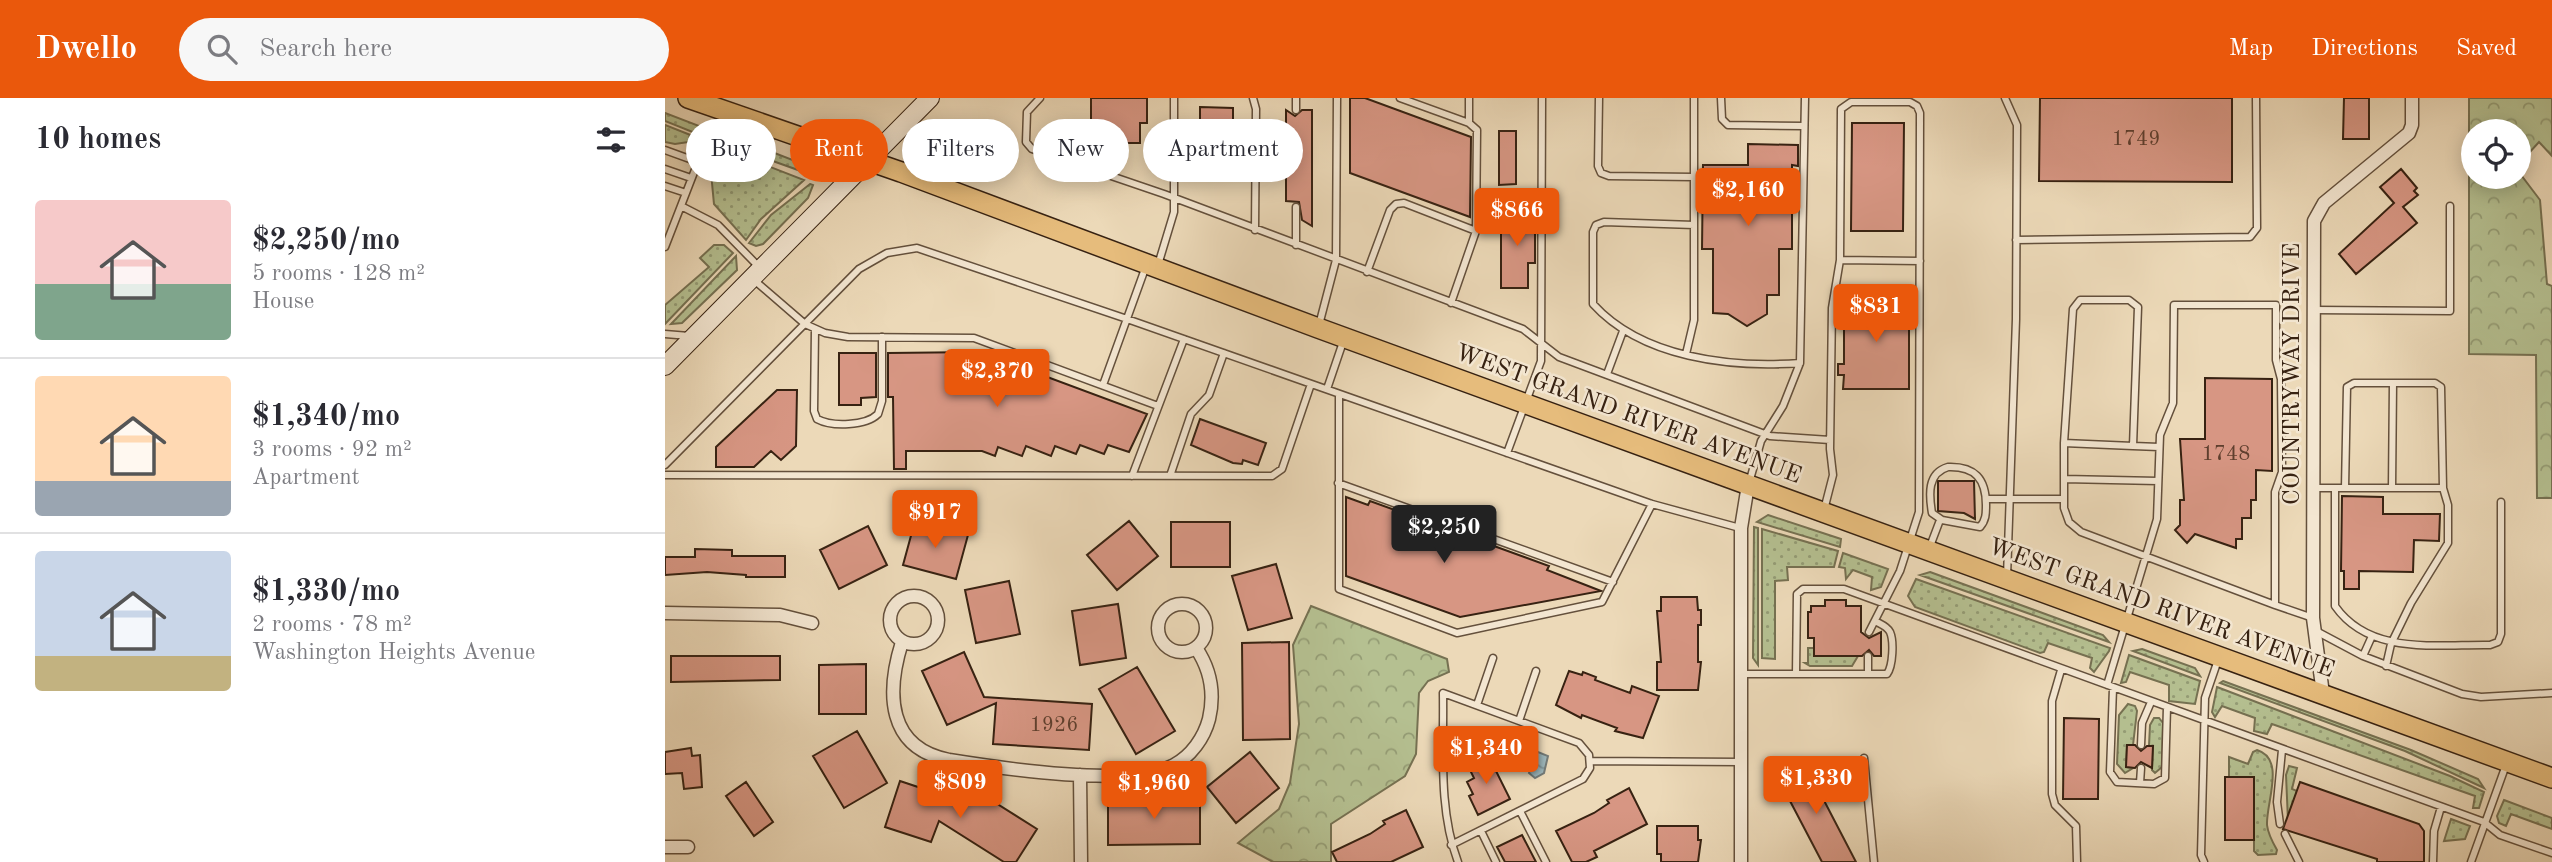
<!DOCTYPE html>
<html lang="en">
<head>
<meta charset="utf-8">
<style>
  body { margin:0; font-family:"Old Standard TT",serif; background:#f7f7f7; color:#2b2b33; height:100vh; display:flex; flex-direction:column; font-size:26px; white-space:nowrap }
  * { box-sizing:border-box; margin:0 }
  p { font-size:23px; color:#7c7c81 }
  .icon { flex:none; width:38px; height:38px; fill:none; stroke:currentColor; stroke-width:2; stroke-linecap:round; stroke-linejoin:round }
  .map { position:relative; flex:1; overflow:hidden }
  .details { display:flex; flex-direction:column; background:#fff; width:665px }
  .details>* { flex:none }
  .top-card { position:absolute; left:21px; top:21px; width:665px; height:63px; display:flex; gap:14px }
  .buttons { position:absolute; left:1796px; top:21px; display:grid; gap:14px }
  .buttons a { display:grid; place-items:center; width:70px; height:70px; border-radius:50%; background:#fff; box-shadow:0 4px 18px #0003; font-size:35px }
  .price { position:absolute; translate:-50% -60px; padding:0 16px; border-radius:7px; background:#ea580c; color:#fff; font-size:23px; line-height:46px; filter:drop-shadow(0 2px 4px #0008) }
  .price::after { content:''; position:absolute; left:50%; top:42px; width:21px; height:16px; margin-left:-10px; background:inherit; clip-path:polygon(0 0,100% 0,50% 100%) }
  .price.on { background:#222; color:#fff }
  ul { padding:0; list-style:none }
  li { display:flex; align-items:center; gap:21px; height:175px; padding:0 35px }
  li+li { border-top:2px solid #e1e1e2 }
  li span { display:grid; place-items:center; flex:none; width:196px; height:140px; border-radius:7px; color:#555 }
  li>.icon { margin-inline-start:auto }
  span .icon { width:84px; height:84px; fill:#fffc; stroke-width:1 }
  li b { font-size:30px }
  h2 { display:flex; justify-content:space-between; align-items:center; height:84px; padding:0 35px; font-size:30px }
  .pill { padding:0 24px; border-radius:32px; background:#fff; box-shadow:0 4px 18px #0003; font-size:24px; line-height:63px }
  .pill.on { background:#ea580c; color:#fff }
  header { display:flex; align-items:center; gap:42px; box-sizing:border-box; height:98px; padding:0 35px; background:#ea580c; color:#fff }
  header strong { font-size:33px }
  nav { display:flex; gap:38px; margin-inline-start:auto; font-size:24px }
  .search { width:490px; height:63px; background:#f7f7f7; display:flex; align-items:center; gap:18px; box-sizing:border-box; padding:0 24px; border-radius:38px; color:#7c7c81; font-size:26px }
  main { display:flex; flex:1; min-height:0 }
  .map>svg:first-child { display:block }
</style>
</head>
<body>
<header>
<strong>Dwello</strong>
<div class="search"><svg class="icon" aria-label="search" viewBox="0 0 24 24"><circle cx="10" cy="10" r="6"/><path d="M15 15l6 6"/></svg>Search here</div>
<nav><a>Map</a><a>Directions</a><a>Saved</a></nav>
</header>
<main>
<section class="details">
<h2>10 homes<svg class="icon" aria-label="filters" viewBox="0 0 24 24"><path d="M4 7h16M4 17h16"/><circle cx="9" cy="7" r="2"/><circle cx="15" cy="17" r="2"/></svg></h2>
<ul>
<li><span style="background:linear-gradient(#f6c9c9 60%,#7fa58c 0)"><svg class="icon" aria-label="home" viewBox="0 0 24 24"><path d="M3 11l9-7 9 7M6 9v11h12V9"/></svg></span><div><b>$2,250/mo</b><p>5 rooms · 128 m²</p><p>House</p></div></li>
<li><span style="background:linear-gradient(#ffd9b3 75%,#9aa5b1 0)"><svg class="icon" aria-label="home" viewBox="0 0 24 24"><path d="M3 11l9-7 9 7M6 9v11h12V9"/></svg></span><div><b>$1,340/mo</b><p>3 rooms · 92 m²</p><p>Apartment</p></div></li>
<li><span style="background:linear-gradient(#c9d6e8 75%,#c2b280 0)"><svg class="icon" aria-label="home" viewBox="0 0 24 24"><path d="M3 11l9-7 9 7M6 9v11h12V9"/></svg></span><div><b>$1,330/mo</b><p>2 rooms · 78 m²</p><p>Washington Heights Avenue</p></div></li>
</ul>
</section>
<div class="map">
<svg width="1887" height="764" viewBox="0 0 1887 764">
  <defs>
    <pattern id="grass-dots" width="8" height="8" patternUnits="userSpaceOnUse" patternTransform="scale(1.75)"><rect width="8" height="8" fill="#b5c091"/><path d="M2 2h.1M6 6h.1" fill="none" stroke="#949c75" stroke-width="1.8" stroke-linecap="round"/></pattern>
    <pattern id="forest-crowns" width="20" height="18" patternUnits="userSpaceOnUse" patternTransform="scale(1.75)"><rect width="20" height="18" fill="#b5c091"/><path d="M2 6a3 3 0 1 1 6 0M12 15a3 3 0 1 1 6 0" fill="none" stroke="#949c75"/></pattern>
    <pattern id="water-ripples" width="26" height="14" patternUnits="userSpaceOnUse" patternTransform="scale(1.75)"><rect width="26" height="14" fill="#9fb7ba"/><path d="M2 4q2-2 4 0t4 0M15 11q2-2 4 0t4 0" fill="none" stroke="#829496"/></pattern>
  </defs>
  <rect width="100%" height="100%" fill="#ecd9b8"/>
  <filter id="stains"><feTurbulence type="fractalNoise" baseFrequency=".00286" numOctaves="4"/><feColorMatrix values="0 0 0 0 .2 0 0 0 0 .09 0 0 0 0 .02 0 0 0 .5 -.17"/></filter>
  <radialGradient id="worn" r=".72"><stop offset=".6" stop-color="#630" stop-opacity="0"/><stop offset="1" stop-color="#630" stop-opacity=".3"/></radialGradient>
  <path fill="url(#grass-dots)" stroke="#767152" stroke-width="2" d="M0 15 42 31 44 33 40 39 0 23Z
    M0 27 33 40 37 42 10 46 0 44Z
    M71 40 138 66 147 77 55 44Z
    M51 48 139 82 96 121 81 142 49 106 45 64Z
    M145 86 148 87 143 100 98 146 91 148 84 145 106 117Z
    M49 147H59L68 155 0 226V207L44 169 35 160Z
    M71 158 72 172 17 225 6 226Z
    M1103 417 1176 441 1175 449 1092 424Z
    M1089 429 1093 430V567L1088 560Z
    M1097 431 1173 453 1169 469H1122L1123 482 1110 483V561L1097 560Z
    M1178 455 1223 471 1216 489 1206 492 1207 479 1188 472 1181 481 1180 470 1174 469Z
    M1265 474 1438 537 1444 544 1255 477Z
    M1251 481 1445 550 1444 553 1429 574 1425 570 1427 560 1383 545 1379 554 1375 555 1250 509 1243 498Z
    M1143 550H1149V558H1193L1187 568H1145L1140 565H1143Z
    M1477 551 1530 570 1535 578 1468 553Z
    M1464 557 1535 583 1530 606 1504 603V587L1465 574 1461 584 1456 585Z
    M1558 583 1746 652 1813 681 1819 690 1740 653 1555 585Z
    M1552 589 1785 678 1819 694 1814 710H1808L1810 698 1607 626 1602 636 1589 633 1590 620 1557 608 1550 619 1547 614Z
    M1463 606 1470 608 1472 613 1468 647H1462L1461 669 1468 670 1460 675 1452 666 1454 617Z
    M1489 620H1494L1498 625 1497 669 1490 675 1487 672 1488 649 1484 648 1485 627Z
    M1592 652C1621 661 1601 704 1602 727 1603 736 1608 745 1612 752L1611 756 1593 757 1589 753V679H1564V659L1583 666 1588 654Z
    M1624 668 1632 670 1627 691 1632 693 1623 723 1621 677Z
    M1839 702 1887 720V731L1846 716 1841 728 1834 725 1832 718Z
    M1786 721 1805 728 1800 741 1779 743Z"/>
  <path fill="url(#forest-crowns)" stroke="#767152" stroke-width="2" d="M1804 0H1887V58L1874 44 1853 67V33H1808V79H1853V73L1875 102 1882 186 1887 188V400H1872L1871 257 1804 256Z
    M646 508 782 561 784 574 763 583 754 595 751 656 740 678 666 726V764H608L573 745 614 711 625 685 634 626 628 547Z"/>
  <path fill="url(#water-ripples)" stroke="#757b77" stroke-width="2" d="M858 648 883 658 879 675 870 680 864 675 867 667 854 659Z"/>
  <path fill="#d79683" stroke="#372212" stroke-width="2" d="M426 0H482V25H475V45H426Z
    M685 0H700L806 39 805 119 685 75Z
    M1375 0H1567V84L1374 83Z
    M1679 0H1704V41H1678Z
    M535 9 568 10V81H535Z
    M621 12 630 18 637 12H647V128L637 122 634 104 621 103Z
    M1187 25H1239L1238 133H1186Z
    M834 33H851V86L834 87Z
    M1083 46 1133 47V68L1127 67V151H1114V197H1102V216L1082 228 1063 216 1048 215V151H1037L1038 67H1083Z
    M1736 71 1752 90 1749 93 1753 97 1738 109 1752 125 1691 176 1674 156 1729 105 1715 89Z
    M836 113H870V165H863V190H836Z
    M1179 200 1244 201V291H1178L1179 277H1173V266H1179Z
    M315 254 482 316 464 354 443 347 439 356 415 347 411 356 390 348 386 358 361 348 357 358 333 349 330 358 317 353H241V371H229L228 299H223V255Z
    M174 255H211V299L196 300V307H174Z
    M1540 280 1607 281V373L1591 372V402H1586V420H1577V441H1571V450L1530 436 1522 445 1510 432 1515 427V402H1519L1515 341H1540Z
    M112 292H132L131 348 116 362 106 353 89 369H51V349Z
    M535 321 601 345 593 367 578 362 577 366 568 365 526 347Z
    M1273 383H1309L1310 421 1299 415 1273 413Z
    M1677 398 1718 399V416H1775L1774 443 1749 442 1748 474 1694 473V491H1679V473H1676Z
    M681 399 703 407 705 403 884 468 882 472 936 493 795 519 681 478Z
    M250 423 303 437 291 481 238 467Z
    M464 423 493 458 452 492 422 457Z
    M506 424H565V469H506Z
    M203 428 222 467 174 491 155 452Z
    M30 451 67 452V458H120V479H81V477L42 474 0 477V459H30Z
    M611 466 627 520 583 532 567 478Z
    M344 483 355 536 311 545 300 492Z
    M996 499H1032L1033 512H1036V527H1033V564H1036L1033 592H992V564H996L992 513H996Z
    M1160 502H1181V508H1196V534L1204 540 1216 534V558H1209L1204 552 1197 558H1149V540H1143V514H1146V508H1160Z
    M453 506 461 560 415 567 407 513Z
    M624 544 625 641 578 642 577 545Z
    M299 554 319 599 427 606 424 652 328 646 331 605 282 627 257 573Z
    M6 558H115V582L6 584Z
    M201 566V616H154V567Z
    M472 569 510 633 471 656 434 591Z
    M904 573 917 577 918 574 931 579 930 582 965 595 967 588 994 598 978 640 950 633 952 630 917 617 916 620 891 607Z
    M1399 620 1434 621 1433 701H1398Z
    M192 633 222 685 179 710 148 658Z
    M1462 647H1470L1476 653 1482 648H1488L1487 670 1476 664 1470 670 1461 669Z
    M26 650 27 658 35 657 37 689 19 691 17 675 0 676V654Z
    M585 654 614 690 571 725 542 689Z
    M816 657 819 662 824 659 845 701 813 717 804 698 808 696 802 684 809 680 804 670 809 667 806 662Z
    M1140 666 1191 764H1157L1113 680Z
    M1560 679H1589V742H1560Z
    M235 683 298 704 307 690 372 731 351 764H339L274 723 266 744 220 729Z
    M81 684 108 724 89 738 61 698Z
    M1635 684 1754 726 1759 733V764H1712V761L1618 731Z
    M964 690 982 726 929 753 932 759 921 764H907L891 733 929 715 944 705 942 702Z
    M476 700H535V746L443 747V701Z
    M741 712 758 749 726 764H672L667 754 705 736 720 726 718 723Z
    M992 728H1033V742H1036L1033 764H996V756H992Z
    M857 737 871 764H840L832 749Z"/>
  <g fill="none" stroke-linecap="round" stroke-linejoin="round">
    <defs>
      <path id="lane" d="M375 0 362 14 361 44 367 51 499 96 858 231 894 259 1105 338 1165 342
        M588 0 591 11 590 132
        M631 0V12
        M735 0 804 25 812 32 811 133
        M804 0V25
        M934 0 933 68 936 75 944 78 1029 79
        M1056 0 1057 21 1063 27 1139 28
        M1340 0 1352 27 1351 221 1342 479
        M0 52 33 64
        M0 71 26 80
        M0 88 21 95
        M16 108 53 127 96 171
        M631 109V147
        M1029 127 939 124 931 127 928 134V206C977 260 1065 270 1135 265
        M1351 142 1585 139 1592 130 1591 0
        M0 149 33 64 46 43 70 19
        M1175 162 1255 163
        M493 167 509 114V0
        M702 174 725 112 731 106 739 105 811 133 786 205
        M89 182 140 226 160 235 183 239 309 240 493 308
        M1649 212 1785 213V108
        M654 227 671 162 672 0
        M150 231 149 313 152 321C167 329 201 328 213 316L217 303V239
        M0 236 24 238
        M1021 256 1029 222V0
        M942 276 958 233
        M438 287 481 168
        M662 291 679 241
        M674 296V491L792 535 937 504 987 406
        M1399 345 1468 348
        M1494 349 1468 348 1473 209 1464 202H1415L1408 211 1399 345V410L1404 424 1416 434 1610 507
        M842 355 876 263 877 0
        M0 367 194 171 222 155 252 150 462 221 987 406 1075 430
        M1283 369C1310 368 1321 381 1321 407 1321 416 1321 422 1315 429L1277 422 1267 415C1264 397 1262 375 1283 369Z
        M0 377 607 378 617 371 646 286
        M467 378 519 241
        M505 378 526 316 544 297 559 255
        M1399 381 1493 383
        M673 385 948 484
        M1084 385 1096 343 1118 308 1135 265 1140 0
        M1649 390H1778
        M1670 390V508C1705 558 1772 546 1825 547L1833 544 1836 536V404
        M1680 390 1682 289 1689 285H1770L1776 289 1778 390 1783 407V445L1746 505 1726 546 1721 568
        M1727 390 1728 285
        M1321 401H1399
        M1159 412 1168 377 1165 351 1167 210 1175 162 1176 11 1186 4H1245L1252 8 1255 15 1254 414 1235 473 1204 534
        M1264 451 1275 422
        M1651 533 1698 558 1797 596 1816 599 1887 595
        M1698 558 1707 538
        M1396 572 1387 603V696L1390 707 1411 728 1412 764
        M1076 576H1222C1228 568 1229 543 1225 534 1222 528 1215 526 1210 523
        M1131 576 1132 496 1138 491H1179L1819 724 1835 737 1887 755
        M1203 576V558
        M1442 587 1492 421 1495 337 1508 305 1509 207H1611V262L1616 281 1617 374 1610 394V507L1648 520
        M1448 590 1445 674 1452 684 1489 686 1500 680 1502 609
        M812 607 828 560
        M854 623 871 573
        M1476 647 1477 625 1486 604
        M1199 660 1209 764
        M925 663 1076 664
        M1475 685 1476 670
        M855 713 881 764
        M1615 726 1612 704 1617 652
        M816 733 831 764
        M1620 736 1634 764
        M786 747 918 681 925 670 924 657 914 645 778 595C779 651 773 711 793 764
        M1539 764 1536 757 1540 600 1553 562
        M1768 764 1769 733 1776 709
        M1806 764 1841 667"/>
      <path id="street" d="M225 522a24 24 0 1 1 48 0a24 24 0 1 1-48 0Z
        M493 530a24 24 0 1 1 48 0a24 24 0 1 1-48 0Z
        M0 515 115 517 147 525
        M237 544C221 595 222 650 284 662 334 670 466 690 509 667 526 658 539 640 544 621 550 595 546 572 531 550
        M1658 596 1648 520 1649 123 1659 105 1744 35 1747 27V0
        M415 677 416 764
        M0 749H23
        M1076 764V430L1083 387"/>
      <path id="secondary" d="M0 268 265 0"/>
      <path id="primary" d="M23 0 236 74 653 230 1887 680"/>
    </defs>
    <use href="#lane" stroke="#64503c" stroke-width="9"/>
    <use href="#street" stroke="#64503c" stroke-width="15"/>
    <use href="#secondary" stroke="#372212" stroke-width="20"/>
    <use href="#primary" stroke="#372212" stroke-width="22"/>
    <use href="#lane" stroke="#f3e6d1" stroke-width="6"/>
    <use href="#street" stroke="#f3e6d1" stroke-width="12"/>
    <use href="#secondary" stroke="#f3e6d1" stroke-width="18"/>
    <use href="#primary" stroke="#e6bc7c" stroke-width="19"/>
  </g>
  <g text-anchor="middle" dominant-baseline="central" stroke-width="5" stroke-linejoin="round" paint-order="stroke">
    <g font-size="21" fill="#5f3f2e">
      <text x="1471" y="41">1749</text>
      <text x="1561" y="356">1748</text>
      <text x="389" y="627">1926</text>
    </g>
    <g font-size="24" fill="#372212" stroke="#f3e6d1">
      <text transform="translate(1628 276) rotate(-90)">COUNTRYWAY DRIVE</text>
      <text transform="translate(963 317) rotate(20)">WEST GRAND RIVER AVENUE</text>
      <text transform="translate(1496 511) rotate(20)">WEST GRAND RIVER AVENUE</text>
    </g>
  </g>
  <rect width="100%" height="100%" filter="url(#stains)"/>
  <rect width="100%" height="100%" fill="url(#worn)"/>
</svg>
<div class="buttons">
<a><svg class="icon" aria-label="locate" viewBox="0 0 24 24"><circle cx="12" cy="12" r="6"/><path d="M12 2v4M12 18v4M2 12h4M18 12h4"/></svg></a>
</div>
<b class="price" style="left:1083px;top:130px">$2,160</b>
<b class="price" style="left:852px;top:150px">$866</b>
<b class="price" style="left:1211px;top:246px">$831</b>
<b class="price" style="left:332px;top:311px">$2,370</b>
<b class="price" style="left:270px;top:452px">$917</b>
<b class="price on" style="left:779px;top:467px">$2,250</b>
<b class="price" style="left:821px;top:688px">$1,340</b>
<b class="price" style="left:1151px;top:718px">$1,330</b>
<b class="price" style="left:295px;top:722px">$809</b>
<b class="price" style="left:489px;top:723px">$1,960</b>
<div class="top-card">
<a class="pill">Buy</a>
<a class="pill on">Rent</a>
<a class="pill">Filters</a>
<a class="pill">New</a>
<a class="pill">Apartment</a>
</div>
</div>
</main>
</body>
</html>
